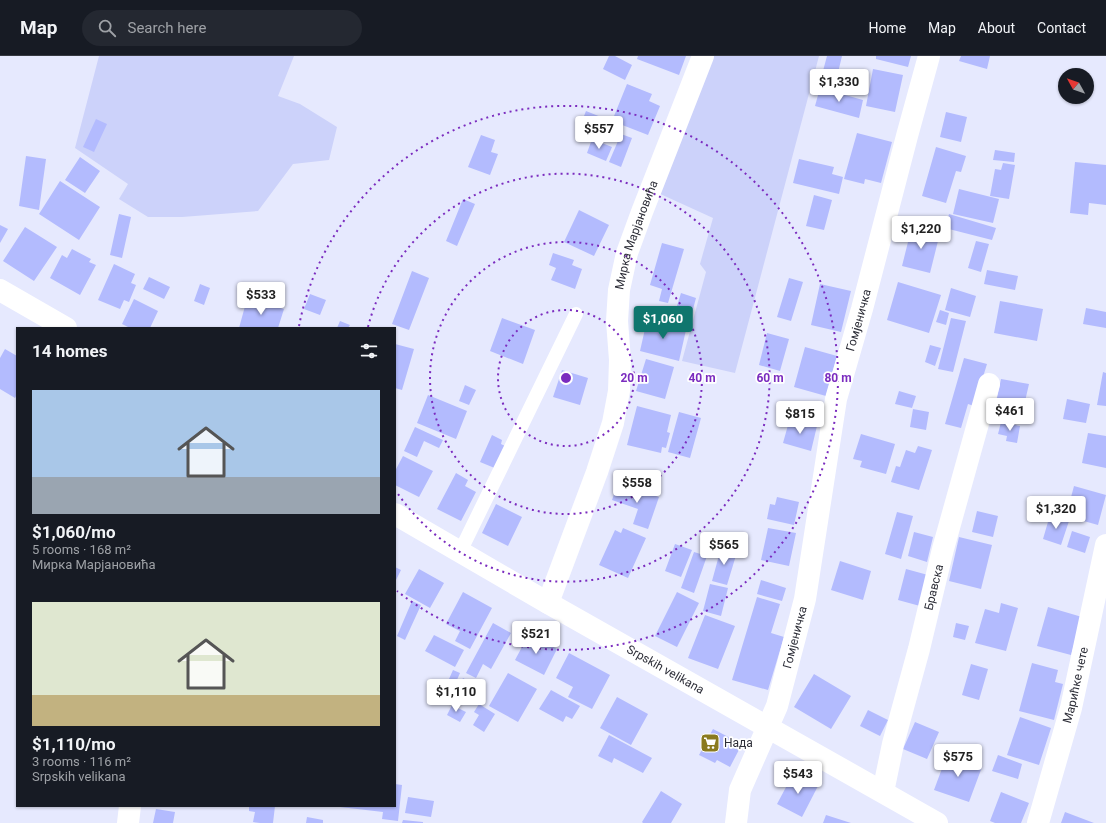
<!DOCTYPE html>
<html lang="en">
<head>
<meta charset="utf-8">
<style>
  body { margin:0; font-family:Roboto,sans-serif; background:#242831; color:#f1f3f6; height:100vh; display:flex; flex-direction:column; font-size:15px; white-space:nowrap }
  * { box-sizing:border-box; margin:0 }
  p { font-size:13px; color:#9ea1a6 }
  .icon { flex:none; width:22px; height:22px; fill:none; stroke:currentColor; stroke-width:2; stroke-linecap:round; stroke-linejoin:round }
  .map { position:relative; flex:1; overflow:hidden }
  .panel { position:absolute; left:16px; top:271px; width:380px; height:480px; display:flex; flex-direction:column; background:#171b24; border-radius:0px; box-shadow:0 1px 3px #0004 }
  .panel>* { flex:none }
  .needle { width:26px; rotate:310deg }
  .tools { position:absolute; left:1058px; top:12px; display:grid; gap:8px }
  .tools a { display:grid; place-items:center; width:36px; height:36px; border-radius:50%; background:#171b24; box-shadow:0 1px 3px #0004; font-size:20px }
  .price { position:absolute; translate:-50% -34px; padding:0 9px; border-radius:4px; background:#fff; color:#222; font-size:13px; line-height:26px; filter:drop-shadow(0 1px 2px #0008) }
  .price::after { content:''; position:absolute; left:50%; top:24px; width:12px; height:9px; margin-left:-6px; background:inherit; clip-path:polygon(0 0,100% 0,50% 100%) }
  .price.active { background:#0f766e; color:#fff }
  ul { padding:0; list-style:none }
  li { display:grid; align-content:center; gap:8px; height:212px; padding:0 16px }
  li span { display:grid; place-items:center; height:124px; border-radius:0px; color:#555 }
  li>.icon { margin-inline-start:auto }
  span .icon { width:72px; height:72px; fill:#fffc; stroke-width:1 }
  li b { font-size:17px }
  h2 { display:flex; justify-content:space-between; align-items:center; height:48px; padding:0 16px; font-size:17px }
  header { display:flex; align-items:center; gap:24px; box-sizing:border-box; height:56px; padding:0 20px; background:#171b24; border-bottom:1px solid #363941 }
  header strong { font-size:19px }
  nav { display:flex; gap:22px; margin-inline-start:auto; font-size:14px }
  .search { width:280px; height:36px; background:#242831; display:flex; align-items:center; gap:10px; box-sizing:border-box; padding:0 14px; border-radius:22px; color:#9ea1a6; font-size:15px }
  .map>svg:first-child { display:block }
</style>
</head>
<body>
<header>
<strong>Map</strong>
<div class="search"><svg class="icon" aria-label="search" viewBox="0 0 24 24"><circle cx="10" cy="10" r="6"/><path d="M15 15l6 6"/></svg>Search here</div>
<nav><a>Home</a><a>Map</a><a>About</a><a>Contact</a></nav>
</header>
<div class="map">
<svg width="1106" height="767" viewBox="0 0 1106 767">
  <rect width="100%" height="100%" fill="#e6e9fe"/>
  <path fill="#ccd2fa" d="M99 0H294L278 40 300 48 337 71 329 104 293 108 258 155 182 161H148L119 143 128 128 75 92Z
    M709 0H819L735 317 682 305 706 216 700 208 713 162 656 136Z"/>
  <path fill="#b3bbfe" d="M609 0H615L632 9 625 24 603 13Z
    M638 0H686L679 19 637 3Z
    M827 0H842L835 29 820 26Z
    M876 0H911L908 11 876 3Z
    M961 0H990L987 13 959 5Z
    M873 13 903 19 895 56 866 50Z
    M627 28 652 38 649 45 660 50 648 79 612 65Z
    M820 32 863 44 859 62 815 50Z
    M586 55 606 63 599 79 587 75 590 68 582 65Z
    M946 56 967 61 961 86 940 81Z
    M96 63 107 68 94 96 83 91Z
    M857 77 892 86 881 127 865 123 864 128 844 123Z
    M621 78 632 82 621 111 609 106Z
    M481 79 495 84 491 96 498 98 490 119 468 111Z
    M592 83 612 91 606 105 587 97Z
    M936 91 966 100 961 116 956 115 946 147 922 140Z
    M995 94 1015 97 1014 106 993 104Z
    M26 100 46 103 39 154 19 150Z
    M80 101 100 115 85 137 65 124Z
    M799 103 834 111 832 118 843 121 839 138 793 127Z
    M1075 106 1106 109V149L1089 147 1088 159 1070 157Z
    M1003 107 1015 109 1009 143 990 140 995 113 1001 114Z
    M60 125 100 151 79 184 39 158Z
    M959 133 999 143 993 167 953 158Z
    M814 139 832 144 824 174 806 170Z
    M463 143 475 148 457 190 446 185Z
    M579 154 609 169 594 200 564 186Z
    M119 158 131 161 122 202 110 199Z
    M949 158 996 172 992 184 945 172Z
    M0 169 8 173 0 187Z
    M912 170 940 177 930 217 902 210Z
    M25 171 57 191 34 225 3 205Z
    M976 185 989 188 981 216 968 212Z
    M662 187 684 193 668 247 659 245 662 233 650 229Z
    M72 193 91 203 89 206 96 209 80 239 50 222 62 199 67 202Z
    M553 197 574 204 572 209 582 213 575 233 551 224 556 212 549 209Z
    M114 208 135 218 131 227 136 229 129 246 124 244 120 253 98 244Z
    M987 214 1018 220 1015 234 984 228Z
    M412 215 429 222 409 274 392 268Z
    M149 221 170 231 164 243 143 233Z
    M789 222 803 226 791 265 777 261Z
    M898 226 941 239 929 277 887 264Z
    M200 228 210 232 204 249 194 245Z
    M820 228 851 235 841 276 811 269Z
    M951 232 976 240 970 261 945 254Z
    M681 237 696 242 689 268 673 263Z
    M310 238 326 244 320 259 304 253Z
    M134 243 158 255 150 272H130L122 268Z
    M247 243 284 253 278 272H239Z
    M1000 245 1043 253 1037 285 994 277Z
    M1086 252 1106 256V272L1083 268Z
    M940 254 949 257 946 269 936 266Z
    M502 262 535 274 523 308 490 295Z
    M951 262 966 265 953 316 938 313Z
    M647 264 686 274 679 305 640 295Z
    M340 265 350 269 348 272H337Z
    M767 277 789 283 780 315 759 309Z
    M395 288 414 293 402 334 395 332Z
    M930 289 941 292 935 310 925 306Z
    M805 291 837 300 826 340 794 331Z
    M5 293 17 300V338L15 342 0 333V302Z
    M964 302 987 308 974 350 968 348 961 372 945 368Z
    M646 303 674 311 665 343 636 335Z
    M562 314 588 322 580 349 553 341Z
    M1103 316 1106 317V350L1097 349Z
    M1001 323 1029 328 1020 367 993 361Z
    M465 329 476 334 469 349 459 345Z
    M899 335 916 340 912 352 895 348Z
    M428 339 467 355 456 383 417 367Z
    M1067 343 1090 348 1086 367 1063 363Z
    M637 350 671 359 667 376 670 377 666 392 662 391 661 397 627 389Z
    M913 353 929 356 926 374 910 371Z
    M679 356 701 362 690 402 668 396Z
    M790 362 817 370 811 395 783 387Z
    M1001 366 1020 370 1017 387 1006 385 1007 380 998 378Z
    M415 371 443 384 439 392 424 385 417 401 404 395Z
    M1088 377 1106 380V412L1082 407Z
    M861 378 895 388 886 418 860 411 862 405 853 403Z
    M492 379 502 384 501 388 507 391 497 413 480 406Z
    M918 390 932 394 919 434 891 426 896 410 900 411 906 394 915 397Z
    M403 400 433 415 419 441 395 429V415Z
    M456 417 468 424 465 430 476 436 461 465 437 453Z
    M618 427 659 441 648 473 633 468 638 453 612 444Z
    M1074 430 1106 439 1098 469 1066 460Z
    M777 441 799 446 794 469 767 463 770 448 775 449Z
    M496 448 522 461 508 490 482 477Z
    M977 455 998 460 993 481 972 476Z
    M897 456 913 460 901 503 885 498Z
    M1050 459 1069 465 1061 489 1043 483Z
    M623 472 646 482 628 522 599 509 615 474 621 477Z
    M768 472 796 477 789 510 761 504Z
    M1072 475 1090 481 1085 497 1067 491Z
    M914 476 933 481 927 506 908 500Z
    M959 481 992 489 981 533 949 525Z
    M675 488 692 494 681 521 665 515Z
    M721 492 737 496 727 529 712 525Z
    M694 496 707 500 694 537 681 532Z
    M840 505 871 515 863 544 831 534Z
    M395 511 401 514 395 526Z
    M419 513 444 527 430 552 405 538Z
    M906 513 928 519 920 550 898 544Z
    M761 524 786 532 782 545 757 538Z
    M710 528 728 532 721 560 703 555Z
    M463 536 492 552 470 593 455 585 460 575 446 568Z
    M677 536 699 547 677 591 655 580Z
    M757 541 780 548 771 577 784 581 768 634 732 624Z
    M412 545 421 549 405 584 397 580Z
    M1001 547 1018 552 1006 595 975 587 985 553 999 557Z
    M1048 551 1082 561 1071 599 1037 590Z
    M705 559 735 570 718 613 688 602Z
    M493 567 511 577 491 613 483 608 476 622 466 617Z
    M956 567 969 570 965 584 953 581Z
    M529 578 557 593 544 619 515 604Z
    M434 579 464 594 455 611 425 595Z
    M569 597 610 619 592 653 568 641 573 631 556 622Z
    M1032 607 1058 614 1055 626 1063 628 1054 664 1019 655Z
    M971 608 988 613 979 644 962 639Z
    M453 614 460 617 456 626 449 623Z
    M508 617 537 633 518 666 489 650Z
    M814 618 851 640 831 673 794 651Z
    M463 622 470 626 459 648 452 645Z
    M551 634 580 650 572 663 566 660 563 666 539 653Z
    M617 641 648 658 631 689 600 672Z
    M479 648 495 658 484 676 473 669 479 659 474 656Z
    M452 649 466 656 460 666 447 659Z
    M868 654 888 664 880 680 860 670Z
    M1020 661 1051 672 1039 709 1007 699Z
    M915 666 939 676 927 703 903 693Z
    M713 673 742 688 730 711 717 704 715 707 699 699Z
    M609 679 652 702 643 717 614 702 612 707 598 700Z
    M947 699 982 711 969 746 934 734Z
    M998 699 1022 708 1018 723 992 715Z
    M793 718 818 730 802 761 777 748Z
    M395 728 402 729 398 765 382 763 383 756 340 751V750H395Z
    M661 735 682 748 671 767H643L642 766Z
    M1001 736 1029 747 1021 767H995L990 765Z
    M408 741 434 745 431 761 405 757Z
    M249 750H275L273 767H260L253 766 255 756 249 755Z
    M156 753 175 756 173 767H153Z
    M1065 756 1094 767H1061Z
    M826 759 851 767H823Z
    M307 761 323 764V767H306Z
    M403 764 423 766V767H402Z"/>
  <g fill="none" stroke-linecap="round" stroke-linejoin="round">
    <path stroke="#fff" stroke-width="14" d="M460 496 576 258"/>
    <g stroke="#fff" stroke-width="22">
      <path id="s1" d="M548 547 597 416 613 367 619 335 620 304 617 265 619 234 627 197 642 156 703 0"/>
      <path id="s2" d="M883 736 893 688 919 593 943 493 989 328"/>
      <path d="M128 767 130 750"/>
      <path id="s3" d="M736 767 740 734 777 650 805 543 836 343 862 253 907 80 929 0"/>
      <path id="s4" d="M1038 767 1071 652 1106 489"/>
    </g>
    <g stroke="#fff" stroke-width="22">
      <path d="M0 234 66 272"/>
      <path id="s5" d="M395 458 548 547 937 767"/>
    </g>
  </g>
  <g fill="none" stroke="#7b2cbf" stroke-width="2" stroke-dasharray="2 4">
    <circle cx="566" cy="322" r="68"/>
    <circle cx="566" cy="322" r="136"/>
    <path d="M368 271A204 204 0 1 1 396 435"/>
    <path d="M299 270A272 272 0 1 1 397 535"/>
  </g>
  <defs>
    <symbol id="supermarket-square" viewBox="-11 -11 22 22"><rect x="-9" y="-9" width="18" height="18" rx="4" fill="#8a7a1f" stroke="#fff"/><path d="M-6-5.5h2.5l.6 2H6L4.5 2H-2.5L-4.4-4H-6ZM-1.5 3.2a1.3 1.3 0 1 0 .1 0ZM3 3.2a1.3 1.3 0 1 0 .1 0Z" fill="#fff"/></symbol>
  </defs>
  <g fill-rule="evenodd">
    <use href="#supermarket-square" x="699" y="676" width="22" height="22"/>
  </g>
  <g text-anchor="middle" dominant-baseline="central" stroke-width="3.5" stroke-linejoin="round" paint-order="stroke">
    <g font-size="12" fill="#2d2e38" stroke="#fff">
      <text stroke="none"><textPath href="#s1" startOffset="383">Мирка Марјановића</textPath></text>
      <text stroke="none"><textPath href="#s3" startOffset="520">Гомјеничка</textPath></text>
      <text stroke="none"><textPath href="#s2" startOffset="211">Бравска</textPath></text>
      <text stroke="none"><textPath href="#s3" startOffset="196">Гомјеничка</textPath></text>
      <text stroke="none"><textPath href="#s5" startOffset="312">Srpskih velikana</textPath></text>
      <text stroke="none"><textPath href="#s4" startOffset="143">Марићке чете</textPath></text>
    </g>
    <g font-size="12" fill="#2d2e38" stroke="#fff" text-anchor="start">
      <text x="724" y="687">Нада</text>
    </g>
  </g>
  <circle cx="566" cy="322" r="6" fill="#7b2cbf" stroke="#fff" stroke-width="2"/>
  <g font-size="12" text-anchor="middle" font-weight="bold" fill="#7b2cbf" stroke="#fff" stroke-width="3.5" stroke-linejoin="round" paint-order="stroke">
    <text x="634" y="326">20 m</text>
    <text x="702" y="326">40 m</text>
    <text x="770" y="326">60 m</text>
    <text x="838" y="326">80 m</text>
  </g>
</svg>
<div class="tools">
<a><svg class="needle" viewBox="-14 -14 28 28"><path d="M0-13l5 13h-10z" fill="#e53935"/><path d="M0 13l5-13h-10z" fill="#9ea1a6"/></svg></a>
</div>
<b class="price" style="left:839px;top:47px">$1,330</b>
<b class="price" style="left:599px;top:94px">$557</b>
<b class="price" style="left:921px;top:194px">$1,220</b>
<b class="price" style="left:261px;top:260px">$533</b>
<b class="price active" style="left:663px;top:284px">$1,060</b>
<b class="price" style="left:1010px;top:376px">$461</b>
<b class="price" style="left:800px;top:379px">$815</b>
<b class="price" style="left:637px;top:448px">$558</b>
<b class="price" style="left:1056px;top:474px">$1,320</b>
<b class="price" style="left:724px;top:510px">$565</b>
<b class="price" style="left:536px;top:599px">$521</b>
<b class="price" style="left:456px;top:657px">$1,110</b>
<b class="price" style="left:958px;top:722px">$575</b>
<b class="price" style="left:798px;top:739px">$543</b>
<section class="panel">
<h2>14 homes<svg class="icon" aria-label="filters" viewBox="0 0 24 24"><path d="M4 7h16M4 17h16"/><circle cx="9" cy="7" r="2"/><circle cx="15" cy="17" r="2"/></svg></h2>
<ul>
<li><span style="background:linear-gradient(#a9c7e8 70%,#9aa5b1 0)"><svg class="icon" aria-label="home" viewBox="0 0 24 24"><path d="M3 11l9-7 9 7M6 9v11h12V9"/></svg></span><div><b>$1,060/mo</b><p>5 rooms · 168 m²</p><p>Мирка Марјановића</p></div></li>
<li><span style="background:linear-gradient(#dfe7d0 75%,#c2b280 0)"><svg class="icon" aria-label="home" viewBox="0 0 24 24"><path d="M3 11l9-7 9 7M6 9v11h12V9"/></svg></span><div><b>$1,110/mo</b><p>3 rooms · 116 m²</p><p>Srpskih velikana</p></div></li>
</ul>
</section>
</div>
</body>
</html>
